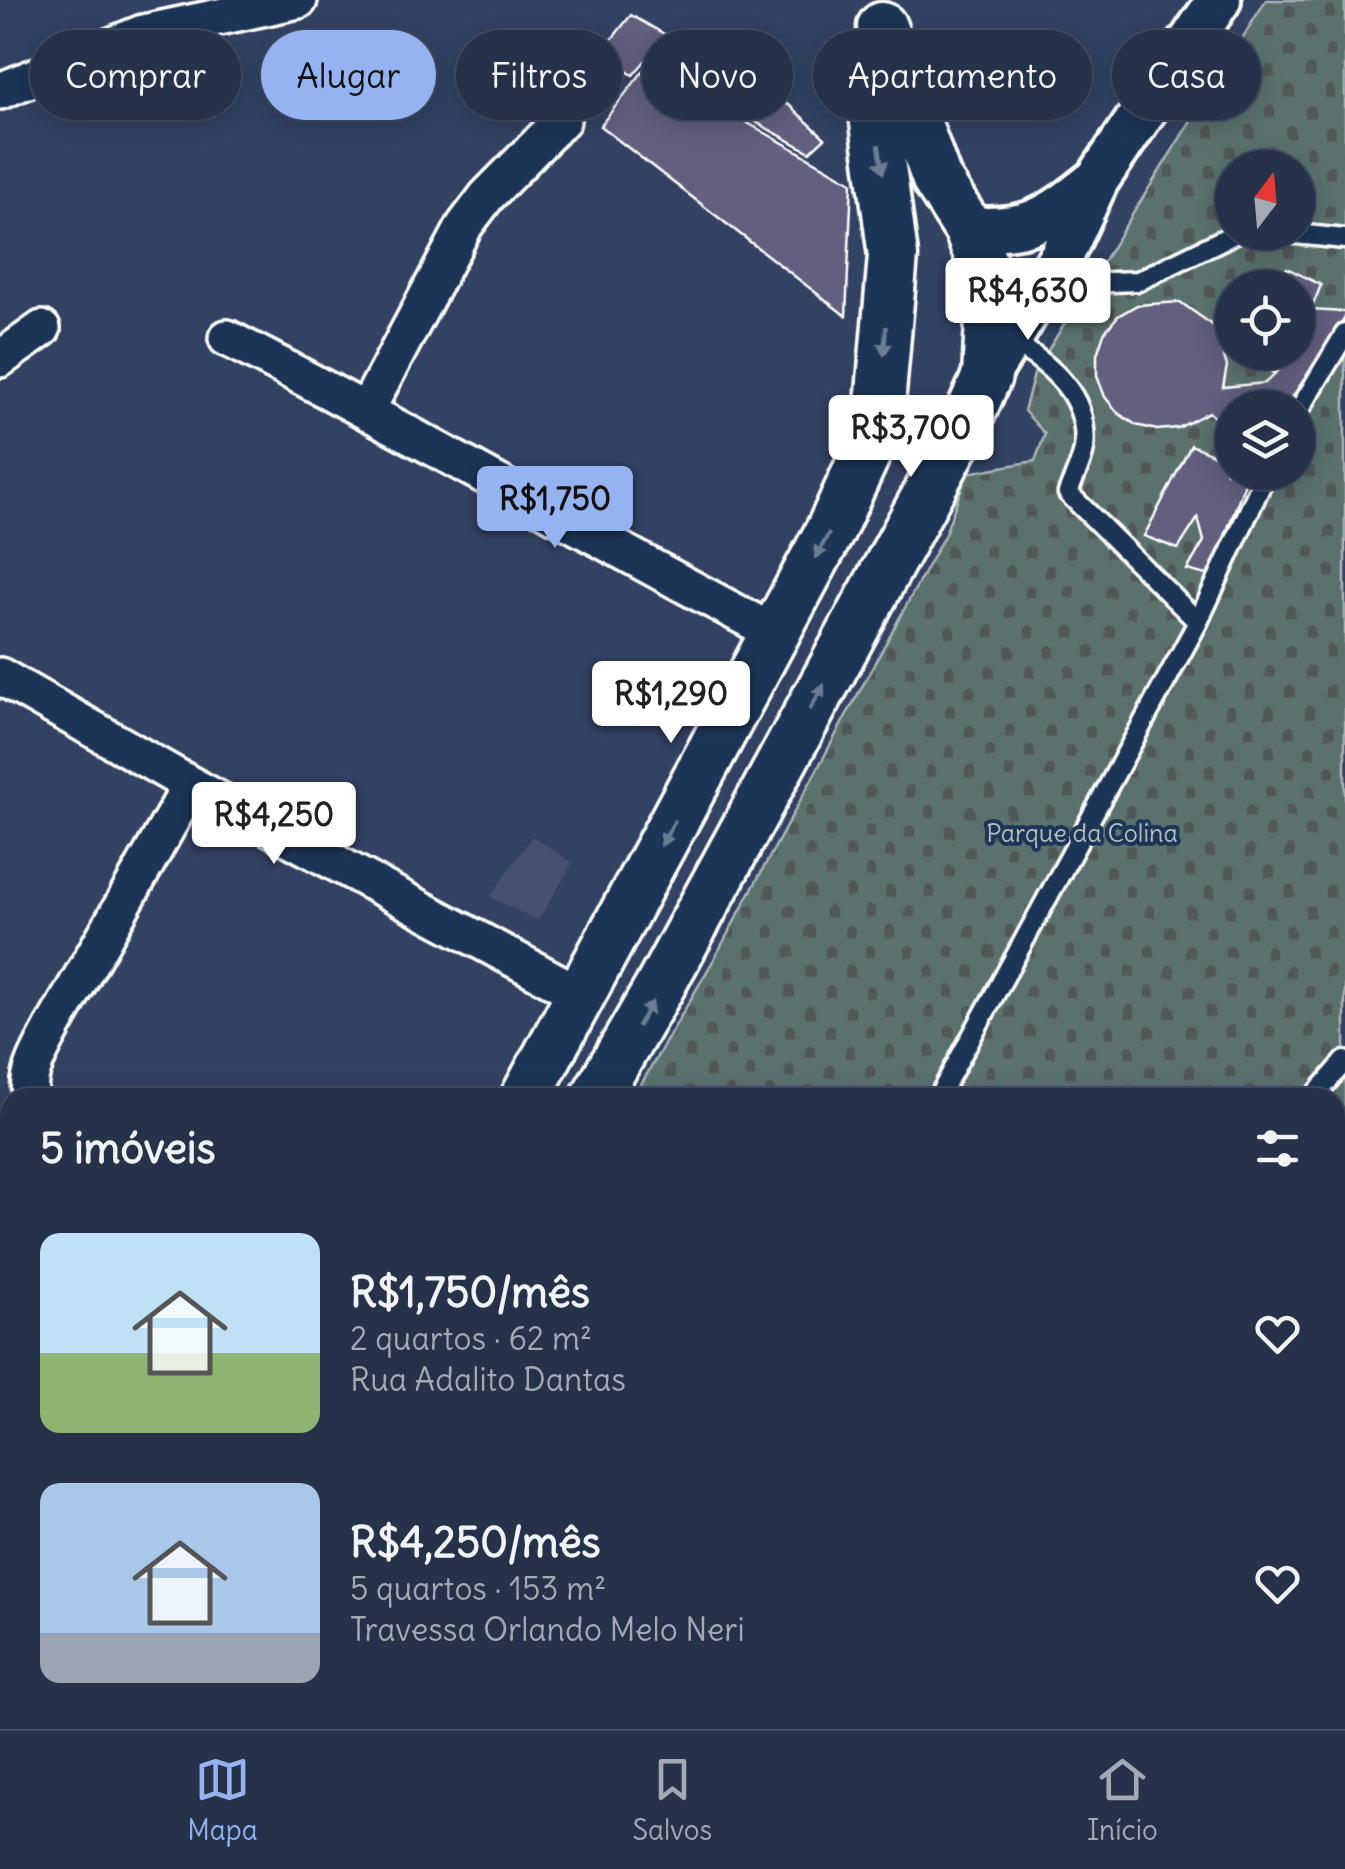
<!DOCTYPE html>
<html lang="pt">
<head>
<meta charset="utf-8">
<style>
  body { margin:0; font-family:Delius,sans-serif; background:#323e54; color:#f1f3f6; height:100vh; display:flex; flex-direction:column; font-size:38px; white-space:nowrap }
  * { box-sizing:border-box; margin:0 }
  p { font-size:32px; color:#a4aab5 }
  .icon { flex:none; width:55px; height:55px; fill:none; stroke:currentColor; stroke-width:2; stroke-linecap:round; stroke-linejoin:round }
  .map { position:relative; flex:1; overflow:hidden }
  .sheet { position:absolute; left:0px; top:1088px; width:1345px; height:642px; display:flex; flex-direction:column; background:#26324a; border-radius:30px 30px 0 0; box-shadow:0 5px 25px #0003,0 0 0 2px #424d62 }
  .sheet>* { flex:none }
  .top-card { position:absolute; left:30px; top:30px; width:1285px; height:90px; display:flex; gap:20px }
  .needle { width:65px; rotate:16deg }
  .tools { position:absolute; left:1215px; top:150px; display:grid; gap:20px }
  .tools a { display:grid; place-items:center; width:100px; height:100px; border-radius:50%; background:#26324a; box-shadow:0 5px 25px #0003,0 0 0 2px #424d62; font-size:50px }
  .price { position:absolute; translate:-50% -85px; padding:0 22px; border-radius:10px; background:#fff; color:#222; font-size:32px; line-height:65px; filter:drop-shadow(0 2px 5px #0008) }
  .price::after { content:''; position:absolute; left:50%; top:60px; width:30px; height:22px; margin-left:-15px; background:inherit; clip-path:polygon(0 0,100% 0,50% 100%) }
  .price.on { background:#95b2f1; color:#111 }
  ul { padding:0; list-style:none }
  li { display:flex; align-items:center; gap:30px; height:250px; padding:0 40px }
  li span { display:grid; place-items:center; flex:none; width:280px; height:200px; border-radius:20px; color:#555 }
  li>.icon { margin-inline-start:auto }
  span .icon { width:120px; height:120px; fill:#fffc; stroke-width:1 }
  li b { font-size:42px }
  h2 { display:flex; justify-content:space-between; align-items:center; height:120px; padding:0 40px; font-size:42px }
  .tag { padding:0 35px; border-radius:45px; background:#26324a; box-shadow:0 5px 25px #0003,0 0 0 2px #424d62; font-size:35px; line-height:90px }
  .tag.on { background:#95b2f1; color:#111 }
  .menu { display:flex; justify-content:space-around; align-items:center; height:140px; border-top:2px solid #424d62; background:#26324a; font-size:28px; color:#a4aab5 }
  .menu a { display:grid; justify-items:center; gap:5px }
  .menu .on { color:#95b2f1 }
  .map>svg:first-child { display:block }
</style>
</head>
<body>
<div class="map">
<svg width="1345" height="1729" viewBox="0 0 1345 1729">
  <defs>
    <pattern id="forest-firs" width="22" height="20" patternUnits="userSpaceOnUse" patternTransform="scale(2.5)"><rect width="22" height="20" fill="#5a716d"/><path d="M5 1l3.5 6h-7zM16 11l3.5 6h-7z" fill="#515958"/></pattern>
    <pattern id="cemetery-stones" width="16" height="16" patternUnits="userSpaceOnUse" patternTransform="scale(2.5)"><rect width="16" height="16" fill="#5a716d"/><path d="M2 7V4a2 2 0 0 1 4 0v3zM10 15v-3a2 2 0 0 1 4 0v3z" fill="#515958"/></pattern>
  </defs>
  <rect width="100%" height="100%" fill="#324263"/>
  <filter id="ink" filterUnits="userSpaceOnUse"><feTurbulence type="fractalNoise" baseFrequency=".01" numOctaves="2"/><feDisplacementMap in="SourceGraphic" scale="20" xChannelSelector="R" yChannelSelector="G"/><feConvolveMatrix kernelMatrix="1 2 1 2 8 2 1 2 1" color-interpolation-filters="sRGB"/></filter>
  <g filter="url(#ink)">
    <path fill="#444f6e" d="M532 836 573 863 538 921 490 897Z
      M0 1133 10 1143V1605L0 1610Z"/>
    <path fill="url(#forest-firs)" stroke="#acb8b6" stroke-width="2.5" d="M1345 1199V1729H1161L1162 1720H1335V1215Z"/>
    <path fill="url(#cemetery-stones)" stroke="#acb8b6" stroke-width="2.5" fill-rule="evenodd" d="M1266 0H1345V1199L1335 1215V1098H633L713 961 945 534 967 473 1035 461 1045 434 1024 411 1035 371ZM1232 168H1298V232H1232ZM1232 288H1298V352H1232ZM1232 408H1298V472H1232Z
      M641 1720H1162L1161 1729H646Z"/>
    <path fill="#625f7f" stroke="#fff" stroke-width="2.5" d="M631 15 790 106 825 138 810 152 645 61 633 75 600 54Z
      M647 66 852 182 846 316 600 126Z
      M1287 268 1321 285 1311 310 1345 312V318L1285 408H1232V472H1249L1210 576 1187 570 1204 541 1198 518 1178 549 1144 536 1191 445 1225 459 1226 473 1230 451 1223 426 1209 412 1178 428 1157 430 1136 425 1118 413 1105 397 1097 376V354L1104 333 1118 316 1137 305 1180 302 1214 326 1227 366 1223 387 1265 383 1298 352V288H1276Z
      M1238 352H1287L1273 373Z
      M310 1720H401L408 1726 303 1729Z
      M453 1720H488L500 1729H445Z
      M519 1720H612L620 1728 528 1729Z"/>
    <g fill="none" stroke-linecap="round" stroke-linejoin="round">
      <defs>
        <path id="service" d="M1276 232 1345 239
          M1050 278 1085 283 1138 281 1238 232
          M1298 412 1345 334
          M1198 622 1267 472
          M938 1098 1198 622 1068 493C1073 479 1082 463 1084 449 1090 396 1050 364 1010 340
          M1313 1098 1345 1061
          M0 1664 10 1669
          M674 1720 678 1729
          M289 1729 297 1720
          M429 1729 436 1720
          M1030 1729 1032 1720"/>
        <path id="minor" d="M0 91 143 33 299 0
          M227 338C412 432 591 537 775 633
          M0 359 42 329
          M367 409 465 225 487 196 562 120
          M0 676 191 785 583 996
          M31 1098C24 1075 43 1047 53 1027L191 785"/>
        <path id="tertiary" d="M968 228C1027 233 1048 219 1093 183
          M987 376 1062 255 1097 180 1219 0"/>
        <path id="secondary" d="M525 1098 831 529 878 427 893 256 875 122 880 48
          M595 1098 659 988 965 425 987 376 991 304 983 265 968 228 937 180 882 27
          M117 1729 124 1720
          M188 1729 195 1720"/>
      </defs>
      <use href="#service" stroke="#fff" stroke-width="25"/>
      <use href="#minor" stroke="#fff" stroke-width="42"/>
      <use href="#tertiary" stroke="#fff" stroke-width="50"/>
      <use href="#secondary" stroke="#fff" stroke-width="55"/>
      <use href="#service" stroke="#1d3557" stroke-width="18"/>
      <use href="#minor" stroke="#1d3557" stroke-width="35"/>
      <use href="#tertiary" stroke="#1d3557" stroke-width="42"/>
      <use href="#secondary" stroke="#1d3557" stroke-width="48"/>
    </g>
    <defs><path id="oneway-solid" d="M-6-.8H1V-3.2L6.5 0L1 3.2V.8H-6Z" transform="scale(2.5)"/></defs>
    <g fill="#6c7c92">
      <use href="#oneway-solid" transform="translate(881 159) rotate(81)"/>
      <use href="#oneway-solid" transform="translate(885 341) rotate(94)"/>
      <use href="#oneway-solid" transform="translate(822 546) rotate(119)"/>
      <use href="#oneway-solid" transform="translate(817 697) rotate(-61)"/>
      <use href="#oneway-solid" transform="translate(668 833) rotate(118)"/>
      <use href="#oneway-solid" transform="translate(645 1014) rotate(-59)"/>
    </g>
  </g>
  <g text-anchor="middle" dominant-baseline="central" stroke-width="8" stroke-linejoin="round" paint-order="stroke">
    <g font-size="25" fill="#b5bfbd" stroke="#1d3557">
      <text x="1082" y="833">Parque da Colina</text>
    </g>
  </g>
</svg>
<div class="tools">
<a><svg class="needle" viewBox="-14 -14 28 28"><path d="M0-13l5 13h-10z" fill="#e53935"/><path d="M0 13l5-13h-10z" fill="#a4aab5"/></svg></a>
<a><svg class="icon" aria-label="locate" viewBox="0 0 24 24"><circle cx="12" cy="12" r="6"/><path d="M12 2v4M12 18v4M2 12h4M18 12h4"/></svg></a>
<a><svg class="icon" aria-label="layers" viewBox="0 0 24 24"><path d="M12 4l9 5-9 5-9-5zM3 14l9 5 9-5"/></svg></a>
</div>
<b class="price" style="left:1028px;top:343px">R$4,630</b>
<b class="price" style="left:911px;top:480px">R$3,700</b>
<b class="price on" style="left:555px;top:551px">R$1,750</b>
<b class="price" style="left:671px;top:746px">R$1,290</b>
<b class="price" style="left:274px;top:867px">R$4,250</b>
<div class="top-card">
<a class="tag">Comprar</a>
<a class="tag on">Alugar</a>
<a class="tag">Filtros</a>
<a class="tag">Novo</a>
<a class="tag">Apartamento</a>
<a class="tag">Casa</a>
</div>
<section class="sheet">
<h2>5 imóveis<svg class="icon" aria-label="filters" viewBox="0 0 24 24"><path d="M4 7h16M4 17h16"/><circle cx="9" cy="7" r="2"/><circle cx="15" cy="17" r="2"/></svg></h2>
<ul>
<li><span style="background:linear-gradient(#bfe0f5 60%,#8fb573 0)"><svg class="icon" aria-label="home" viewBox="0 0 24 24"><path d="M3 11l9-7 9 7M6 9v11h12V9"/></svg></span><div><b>R$1,750/mês</b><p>2 quartos · 62 m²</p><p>Rua Adalito Dantas</p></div><svg class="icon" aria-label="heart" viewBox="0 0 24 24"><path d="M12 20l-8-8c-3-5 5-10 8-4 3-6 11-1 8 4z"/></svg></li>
<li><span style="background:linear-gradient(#a9c7e8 75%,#9aa5b1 0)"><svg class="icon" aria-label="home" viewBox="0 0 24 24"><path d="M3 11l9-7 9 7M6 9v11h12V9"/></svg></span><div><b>R$4,250/mês</b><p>5 quartos · 153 m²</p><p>Travessa Orlando Melo Neri</p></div><svg class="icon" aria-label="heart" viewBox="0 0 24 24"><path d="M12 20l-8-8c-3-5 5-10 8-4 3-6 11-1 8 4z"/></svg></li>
</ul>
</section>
</div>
<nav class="menu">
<a class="on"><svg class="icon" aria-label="map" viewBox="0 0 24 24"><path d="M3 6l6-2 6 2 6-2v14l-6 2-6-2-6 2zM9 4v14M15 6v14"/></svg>Mapa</a>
<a><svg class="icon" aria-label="saved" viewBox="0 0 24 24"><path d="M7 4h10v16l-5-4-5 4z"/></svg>Salvos</a>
<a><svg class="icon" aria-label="home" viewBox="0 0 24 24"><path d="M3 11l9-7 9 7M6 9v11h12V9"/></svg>Início</a>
</nav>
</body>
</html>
